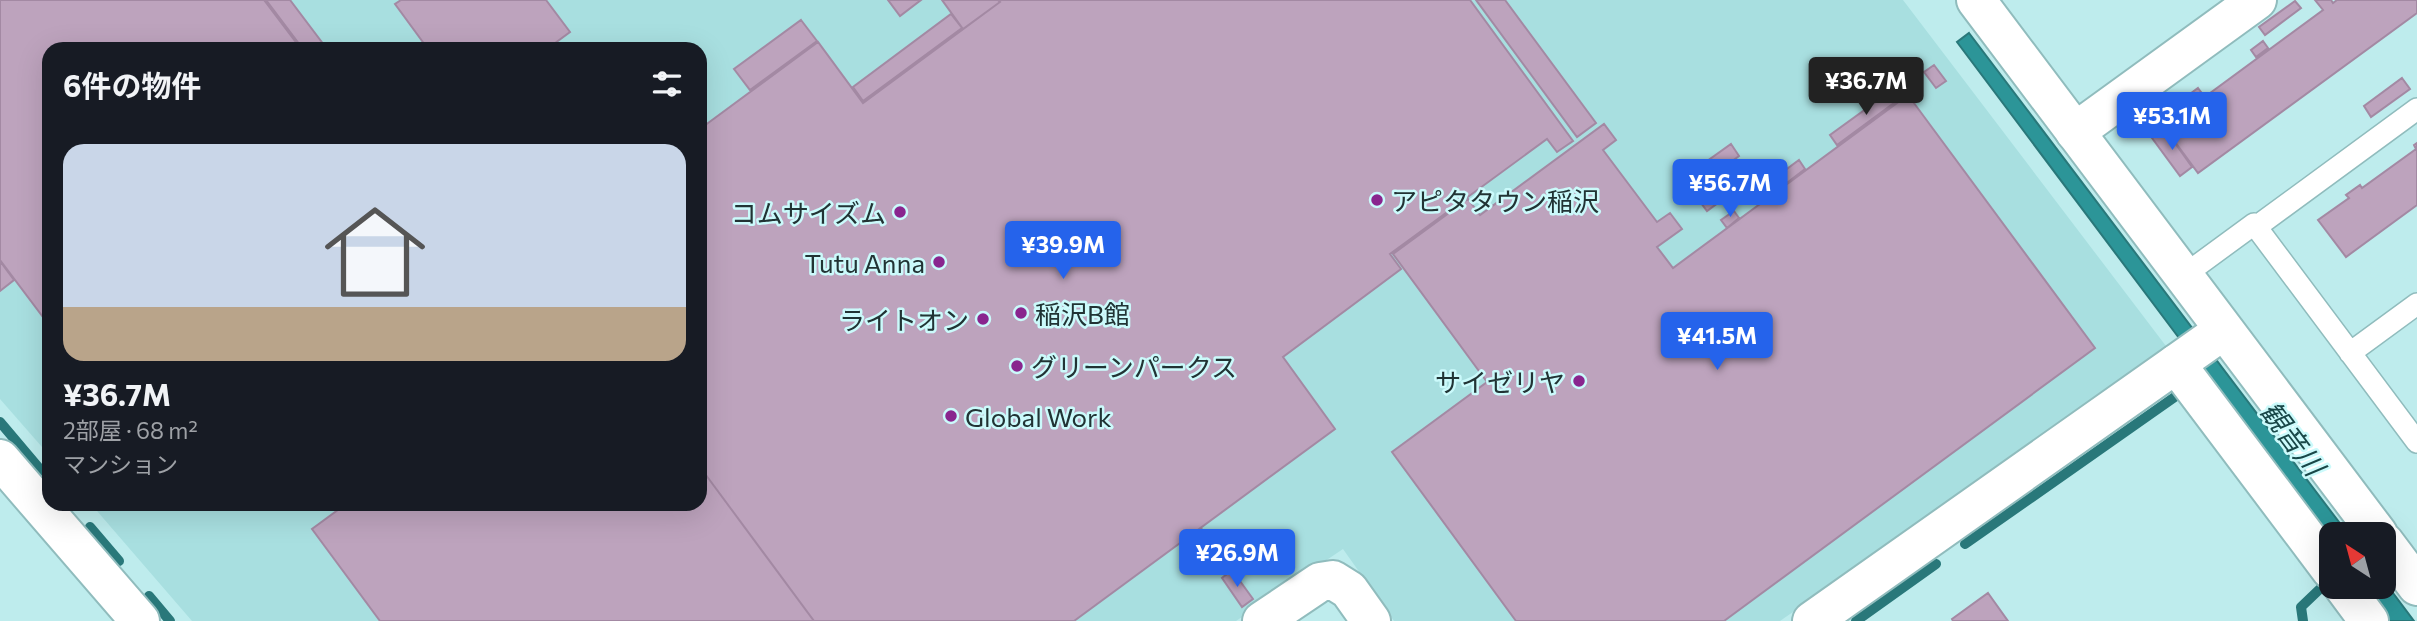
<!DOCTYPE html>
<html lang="ja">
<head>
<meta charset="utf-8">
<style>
  body { margin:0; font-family:Commissioner,"Noto Sans JP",sans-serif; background:#242831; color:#f1f3f6; height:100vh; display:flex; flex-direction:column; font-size:26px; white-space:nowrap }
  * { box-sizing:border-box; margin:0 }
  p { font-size:23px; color:#9ea1a6 }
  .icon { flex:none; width:38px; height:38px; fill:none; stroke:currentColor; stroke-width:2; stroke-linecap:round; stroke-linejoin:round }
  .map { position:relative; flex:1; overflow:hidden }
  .sheet { position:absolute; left:42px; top:42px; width:665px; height:469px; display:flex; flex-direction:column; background:#171b24; border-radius:21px; box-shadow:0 7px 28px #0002 }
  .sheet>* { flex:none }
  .needle { width:46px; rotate:324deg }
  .fabs { position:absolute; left:2319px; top:522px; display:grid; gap:14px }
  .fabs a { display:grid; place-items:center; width:77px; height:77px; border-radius:14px; background:#171b24; box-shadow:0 7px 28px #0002; font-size:35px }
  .price { position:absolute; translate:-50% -60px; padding:0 16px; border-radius:7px; background:#2563eb; color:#fff; font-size:23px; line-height:46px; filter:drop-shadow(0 2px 4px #0008) }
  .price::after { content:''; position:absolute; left:50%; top:42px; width:21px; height:16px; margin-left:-10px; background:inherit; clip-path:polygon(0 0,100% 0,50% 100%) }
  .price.active { background:#222; color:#fff }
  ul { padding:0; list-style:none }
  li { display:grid; align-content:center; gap:14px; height:371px; padding:0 21px }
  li+li { border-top:2px solid #363941 }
  li span { display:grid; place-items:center; height:217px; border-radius:21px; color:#555 }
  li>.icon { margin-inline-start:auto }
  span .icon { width:126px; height:126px; fill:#fffc; stroke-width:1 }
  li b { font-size:30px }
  h2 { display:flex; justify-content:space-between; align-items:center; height:84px; padding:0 21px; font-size:30px }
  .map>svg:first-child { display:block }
</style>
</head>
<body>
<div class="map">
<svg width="2417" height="621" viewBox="0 0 2417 621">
  <rect width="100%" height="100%" fill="#beeced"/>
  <path fill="#a8dfe0" d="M0 0H1903L2169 350 1780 621H1394L1343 549 1236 621H192L91 504H700V49H49V455L0 399Z"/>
  <path fill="#2c9598" stroke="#29787a" stroke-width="2" d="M1969 33 2348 534H2331V547L2179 338 1957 42Z
    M2384 581 2414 621H2387L2361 586H2384Z"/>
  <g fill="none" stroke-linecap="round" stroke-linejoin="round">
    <path stroke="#29787a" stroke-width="10" d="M0 422 49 480
      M90 527 119 561
      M1965 544 2179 394
      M149 596 170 621
      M1856 621 1936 564
      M2303 621 2301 607 2323 586"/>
  </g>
  <path fill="#bda3bd" stroke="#a389a3" stroke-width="2" d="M0 0H264L301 49H49V325L0 260Z
    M266 0H290L327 49H303Z
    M401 0H546L570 32 547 49H428L395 4Z
    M888 0H921L900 16Z
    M942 0H998L1000 2 963 29Z
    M998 0H1470L1573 141 1557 152 1547 139 1390 254 1401 269 1283 357 1335 429 1074 621H814L700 467V129L818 42 863 103 1000 2Z
    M1476 0H1505L1596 123 1577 137Z
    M2315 0H2331L2333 3 2337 0H2417V13L2198 173 2164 127 2323 10Z
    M2295 1 2301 8 2265 35 2259 27Z
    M951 14 962 28 863 101 853 87Z
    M801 20 817 41 750 90 734 69Z
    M2263 41 2268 48 2256 57 2251 50Z
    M1934 65 1946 81 1936 88 1924 72Z
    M2402 78 2410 89 2371 117 2364 106Z
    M1895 88 1902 97 1837 145 1830 135Z
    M2198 88 2204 96 2192 105 2186 97Z
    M1908 95 2095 348 1724 621H1516L1392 452 1487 382 1393 254 1468 199 1480 215 1604 124 1616 140 1603 150 1657 222 1670 213 1682 229 1657 247 1673 268Z
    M2165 129 2192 167 2180 176 2152 138Z
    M2417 143V205L2346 257 2318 220 2349 198 2346 195 2360 185 2362 188 2416 149 2414 145Z
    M1731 144 1739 156 1691 192 1682 179Z
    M1799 160 1805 169 1771 195 1764 186Z
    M1747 169 1753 177 1707 211 1701 203Z
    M1734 211 1739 218 1727 228 1721 220Z
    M0 261 14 280 0 291Z
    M700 467 814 621H380L312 529 346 504H700Z
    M1201 528 1215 547 1205 555 1191 535Z
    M1232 570 1253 599 1242 607 1222 578Z
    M1988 593 2008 621H1953L1952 619Z"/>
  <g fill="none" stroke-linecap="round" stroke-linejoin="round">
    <defs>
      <path id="service" d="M2256 227 2417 109
        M2183 276 2254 224 2417 442
        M2350 353 2417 304"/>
      <path id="minor" d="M2075 132 2257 0
        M2176 364 2331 570
        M0 459 140 621
        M2343 586 2369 621
        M1262 621 1320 582 1333 580 1349 590 1371 621"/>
      <path id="tertiary" d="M1976 0 2378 534
        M2384 542 2417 586
        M1812 621 2224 330"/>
    </defs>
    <use href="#service" stroke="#90bcbd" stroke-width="24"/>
    <use href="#minor" stroke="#90bcbd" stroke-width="42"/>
    <use href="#tertiary" stroke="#90bcbd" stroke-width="42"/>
    <use href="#service" stroke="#fff" stroke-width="21"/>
    <use href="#minor" stroke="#fff" stroke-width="38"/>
    <use href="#tertiary" stroke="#fff" stroke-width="38"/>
  </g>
  <g fill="#89258e" stroke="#cbfafb" stroke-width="2.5">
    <circle cx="1377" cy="200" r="7"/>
    <circle cx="900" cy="212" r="7"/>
    <circle cx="939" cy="262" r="7"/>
    <circle cx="1021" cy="313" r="7"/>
    <circle cx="983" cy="319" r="7"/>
    <circle cx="1017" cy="366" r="7"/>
    <circle cx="1579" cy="381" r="7"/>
    <circle cx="951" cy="416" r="7"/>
  </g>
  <g text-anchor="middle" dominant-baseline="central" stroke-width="5" stroke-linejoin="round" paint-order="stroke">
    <g font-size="26" fill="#213334" stroke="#cbfafb" text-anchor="start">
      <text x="1391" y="200">アピタタウン稲沢</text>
      <text x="886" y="212" text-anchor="end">コムサイズム</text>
      <text x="925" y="262" text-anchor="end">Tutu Anna</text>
      <text x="1035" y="313">稲沢B館</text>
      <text x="969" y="319" text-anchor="end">ライトオン</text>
      <text x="1031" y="366">グリーンパークス</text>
      <text x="1565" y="381" text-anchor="end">サイゼリヤ</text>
      <text x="965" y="416">Global Work</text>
    </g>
    <g font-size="28" font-style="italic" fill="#194748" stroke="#cbfafb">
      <text transform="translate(2293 438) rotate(53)">観音川</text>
    </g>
  </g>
</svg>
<div class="fabs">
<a><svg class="needle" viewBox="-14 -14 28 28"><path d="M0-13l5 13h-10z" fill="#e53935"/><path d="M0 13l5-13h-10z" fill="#9ea1a6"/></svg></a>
</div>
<b class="price active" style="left:1866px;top:117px">¥36.7M</b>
<b class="price" style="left:2172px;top:152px">¥53.1M</b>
<b class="price" style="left:1730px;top:219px">¥56.7M</b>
<b class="price" style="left:1063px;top:281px">¥39.9M</b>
<b class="price" style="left:1717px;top:372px">¥41.5M</b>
<b class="price" style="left:1237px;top:589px">¥26.9M</b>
<section class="sheet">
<h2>6件の物件<svg class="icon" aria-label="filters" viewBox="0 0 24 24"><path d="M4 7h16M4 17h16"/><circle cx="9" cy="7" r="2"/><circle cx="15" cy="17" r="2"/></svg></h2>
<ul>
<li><span style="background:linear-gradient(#c9d6e8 75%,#b9a48a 0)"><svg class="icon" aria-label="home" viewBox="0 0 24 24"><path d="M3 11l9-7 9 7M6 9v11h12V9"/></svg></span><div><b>¥36.7M</b><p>2部屋 · 68 m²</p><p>マンション</p></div></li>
</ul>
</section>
</div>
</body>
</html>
